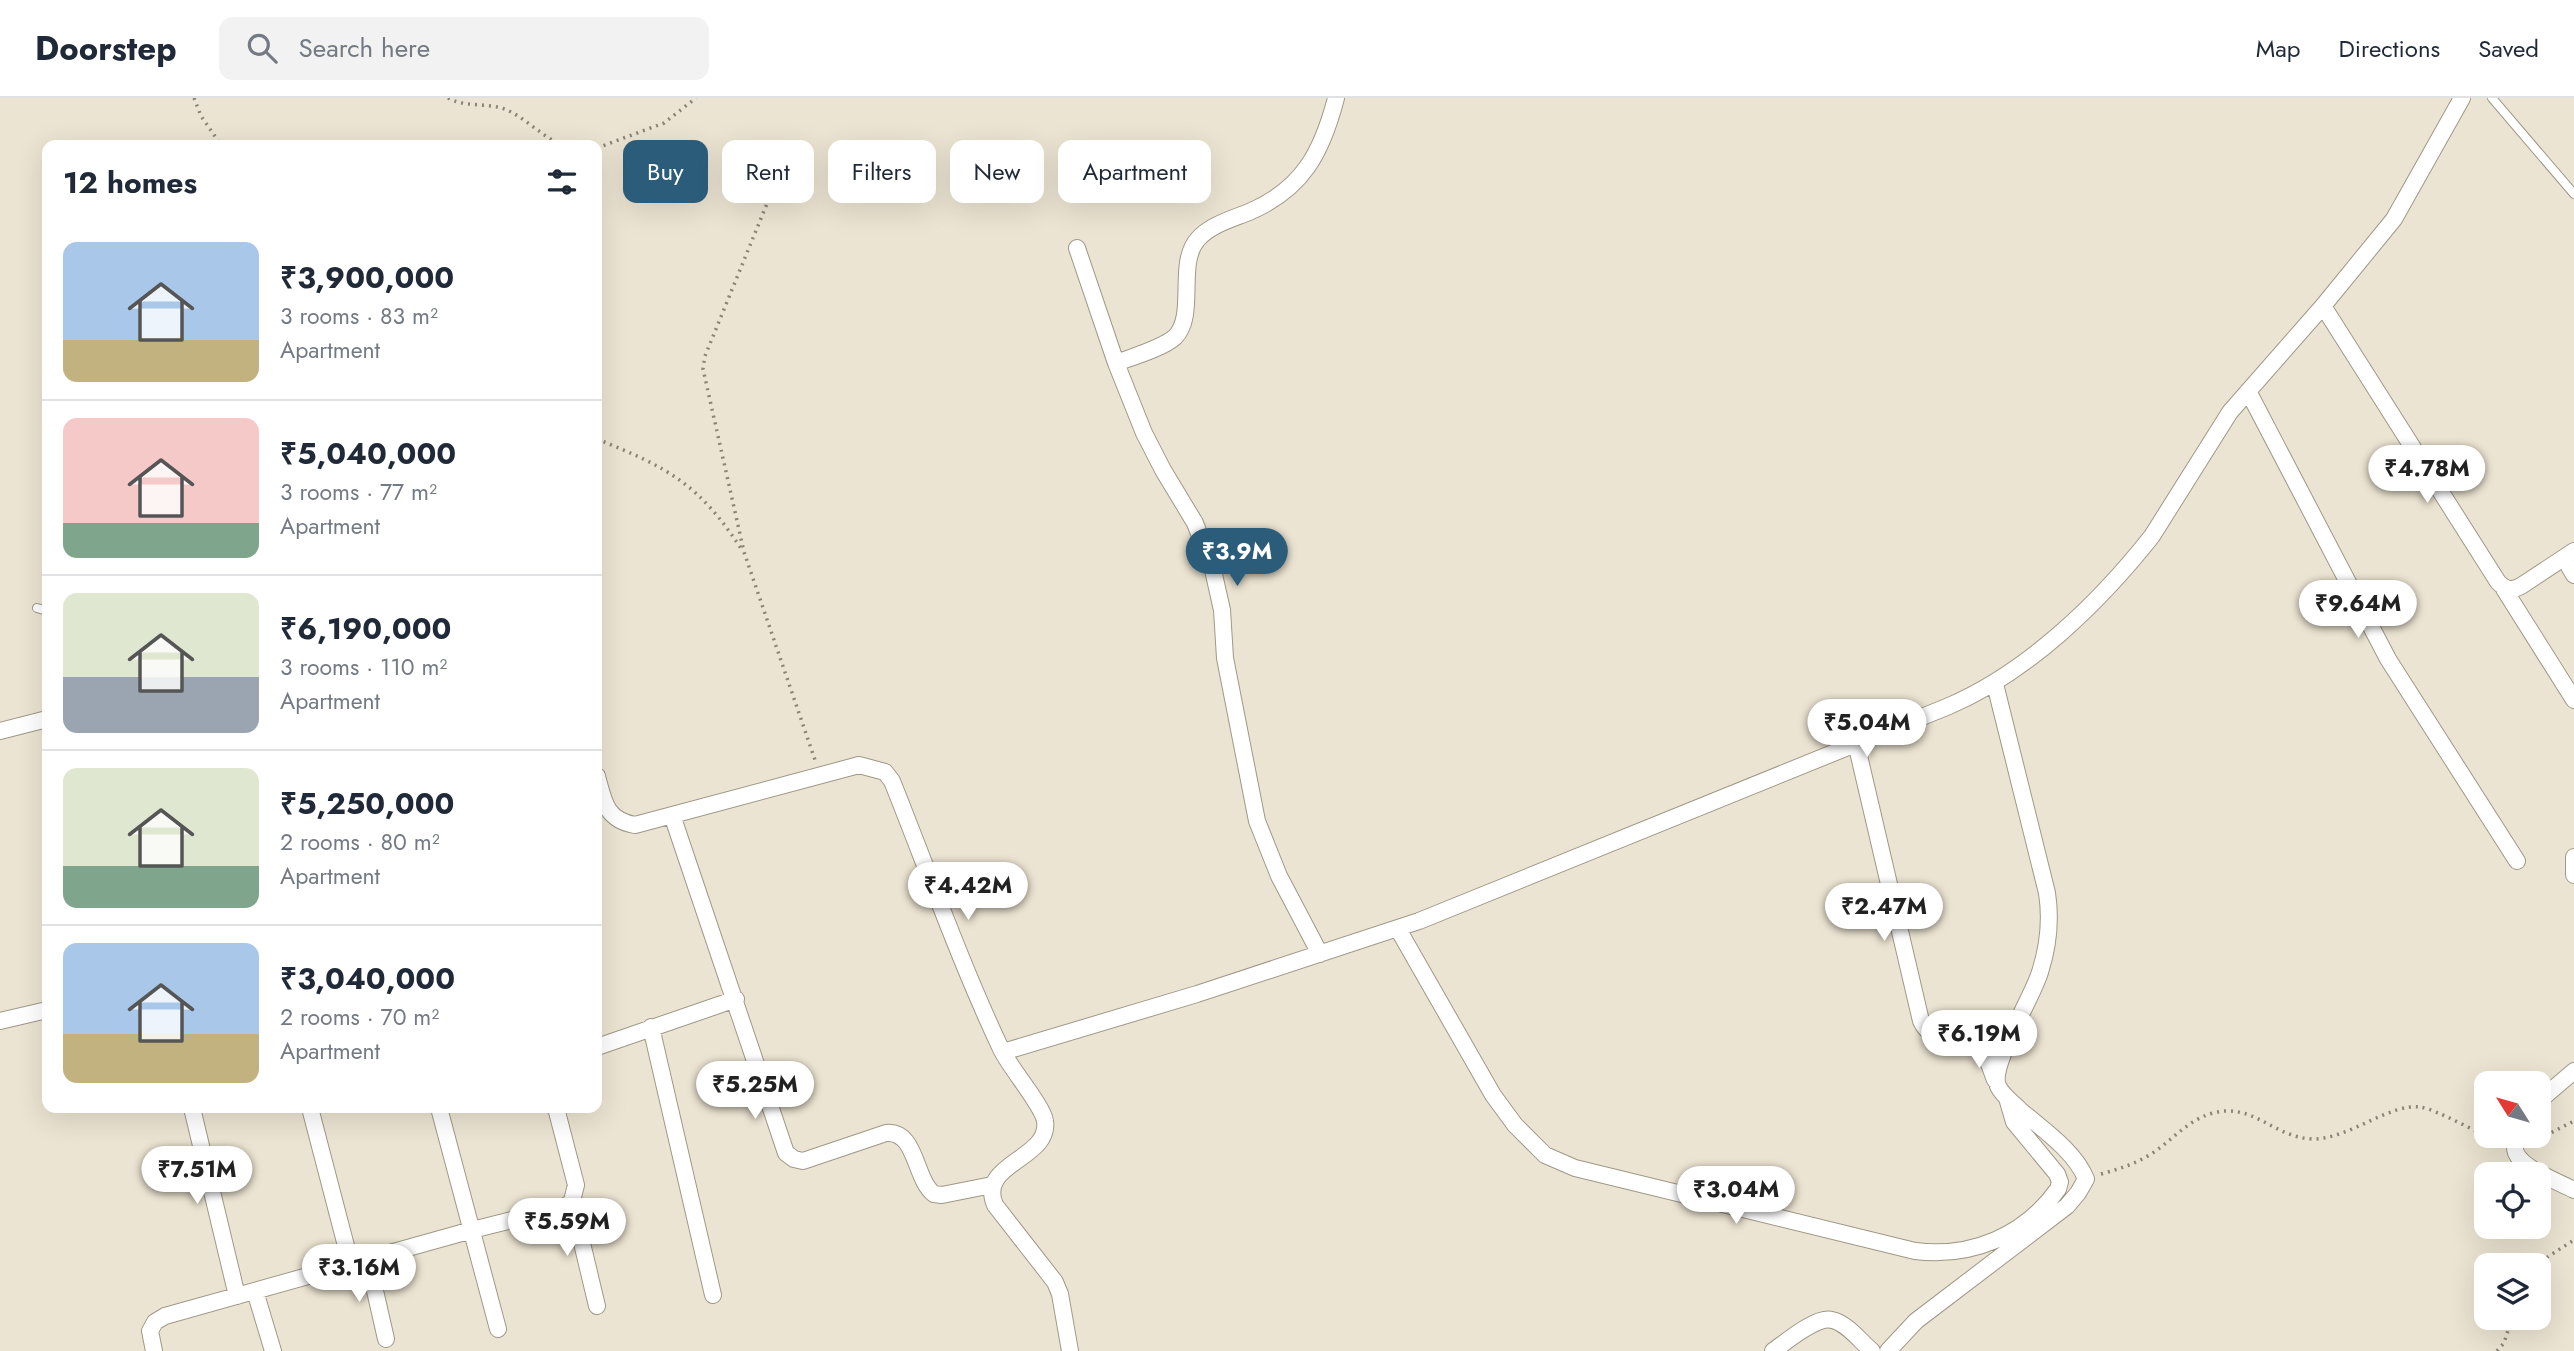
<!DOCTYPE html>
<html lang="en">
<head>
<meta charset="utf-8">
<style>
  body { margin:0; font-family:Jost,sans-serif; background:#f2f2f3; color:#1f2937; height:100vh; display:flex; flex-direction:column; font-size:26px; white-space:nowrap }
  * { box-sizing:border-box; margin:0 }
  p { font-size:23px; color:#747a83 }
  .icon { flex:none; width:38px; height:38px; fill:none; stroke:currentColor; stroke-width:2; stroke-linecap:round; stroke-linejoin:round }
  .map { position:relative; flex:1; overflow:hidden }
  .panel { position:absolute; left:42px; top:42px; width:560px; height:973px; display:flex; flex-direction:column; background:#fff; border-radius:14px; box-shadow:0 7px 28px #0002 }
  .panel>* { flex:none }
  .hud { position:absolute; left:623px; top:42px; width:665px; height:63px; display:flex; gap:14px }
  .needle { width:46px; rotate:307deg }
  .controls { position:absolute; left:2474px; top:973px; display:grid; gap:14px }
  .controls a { display:grid; place-items:center; width:77px; height:77px; border-radius:14px; background:#fff; box-shadow:0 7px 28px #0002; font-size:35px }
  .price { position:absolute; translate:-50% -60px; padding:0 16px; border-radius:24px; background:#fff; color:#222; font-size:23px; line-height:46px; filter:drop-shadow(0 2px 4px #0008) }
  .price::after { content:''; position:absolute; left:50%; top:42px; width:21px; height:16px; margin-left:-10px; background:inherit; clip-path:polygon(0 0,100% 0,50% 100%) }
  .price.current { background:#2b5c7a; color:#fff }
  ul { padding:0; list-style:none }
  li { display:flex; align-items:center; gap:21px; height:175px; padding:0 21px }
  li+li { border-top:2px solid #e0e1e3 }
  li span { display:grid; place-items:center; flex:none; width:196px; height:140px; border-radius:14px; color:#555 }
  li>.icon { margin-inline-start:auto }
  span .icon { width:84px; height:84px; fill:#fffc; stroke-width:1 }
  li b { font-size:30px }
  h2 { display:flex; justify-content:space-between; align-items:center; height:84px; padding:0 21px; font-size:30px }
  .pill { padding:0 24px; border-radius:14px; background:#fff; box-shadow:0 7px 28px #0002; font-size:24px; line-height:63px }
  .pill.current { background:#2b5c7a; color:#fff }
  header { display:flex; align-items:center; gap:42px; box-sizing:border-box; height:98px; padding:0 35px; background:#fff; border-bottom:2px solid #e0e1e3 }
  header strong { font-size:33px }
  nav { display:flex; gap:38px; margin-inline-start:auto; font-size:24px }
  .search { width:490px; height:63px; background:#f2f2f3; display:flex; align-items:center; gap:18px; box-sizing:border-box; padding:0 24px; border-radius:14px; color:#747a83; font-size:26px }
  .map>svg:first-child { display:block }
</style>
</head>
<body>
<header>
<strong>Doorstep</strong>
<div class="search"><svg class="icon" aria-label="search" viewBox="0 0 24 24"><circle cx="10" cy="10" r="6"/><path d="M15 15l6 6"/></svg>Search here</div>
<nav><a>Map</a><a>Directions</a><a>Saved</a></nav>
</header>
<div class="map">
<svg width="2574" height="1253" viewBox="0 0 2574 1253">
  <rect width="100%" height="100%" fill="#ece4d2"/>
  <g fill="none" stroke-linecap="round" stroke-linejoin="round">
    <defs>
      <path id="service" d="M2492 0 2574 96
        M37 510 47 513"/>
      <path id="minor" d="M1077 150 1116 265 1144 335 1163 372 1195 425 1213 472 1222 512 1225 560 1257 723 1279 778 1320 856
        M2323 208 2498 484C2506 492 2511 493 2521 488L2574 453
        M1116 265C1132 259 1163 250 1175 239 1197 217 1176 165 1198 141 1210 127 1232 121 1249 114 1303 91 1322 54 1336 0
        M2248 293 2388 561 2517 763
        M2564 460 2574 477
        M2504 491 2574 602
        M0 633 47 621
        M1856 645 1921 923C1933 950 1964 931 1980 950 1988 959 1991 972 1995 982
        M597 678C604 704 606 722 635 727L859 667 885 674 892 683C928 773 960 864 1001 951 1010 970 1043 1008 1045 1023 1051 1061 977 1065 995 1107L1055 1184 1060 1196 1070 1253
        M672 717 786 1055 794 1061 803 1063 886 1035C917 1032 914 1081 934 1096L942 1097 992 1087
        M2574 759V777
        M1398 831 1493 997 1515 1027 1545 1057 1575 1070 1915 1153C1971 1160 2025 1138 2058 1091L2060 1084 2057 1076 2014 1024 2007 1000
        M0 923 47 912
        M651 929 713 1197
        M597 949 736 901
        M1003 954 1197 896 1419 823 1949 608C2028 574 2099 505 2152 438L2230 314 2323 208 2394 121 2462 0
        M2539 1003 2574 973
        M192 1010 237 1198
        M310 1010 351 1167
        M439 1010 498 1231
        M2516 1038C2515 1043 2514 1050 2516 1055 2523 1071 2559 1084 2574 1092
        M572 1103 597 1208
        M368 1162 386 1241
        M255 1193 273 1253
        M154 1253 150 1233 155 1224 165 1218 472 1132 565 1109 572 1103 576 1087 556 1010
        M1773 1253C1786 1244 1816 1218 1832 1222 1847 1225 1861 1244 1872 1253
        M1888 1253 1916 1223 2067 1108 2078 1095 2086 1081C2075 1053 2042 1031 2020 1012 2013 1005 2002 997 1998 988 1989 968 2033 899 2040 874 2048 849 2051 821 2047 795L1995 586"/>
    </defs>
    <use href="#service" stroke="#9f9887" stroke-width="10"/>
    <use href="#minor" stroke="#9f9887" stroke-width="18"/>
    <path stroke="#898478" stroke-width="3.5" stroke-dasharray="2 5" stroke-linecap="butt" d="M194 0 201 18 221 47
      M448 0C466 10 488 4 507 12 527 21 542 39 563 47
      M597 50 664 25 696 0
      M777 81 705 258 703 271 744 454 815 662
      M597 341C669 370 699 386 742 452
      M2533 1044 2574 1023
      M2101 1076C2119 1071 2135 1066 2151 1056 2172 1043 2187 1022 2213 1015 2253 1004 2274 1040 2313 1041 2349 1041 2390 1005 2420 1009 2436 1011 2480 1036 2498 1044
      M2535 1167 2574 1142
      M2497 1253 2504 1245 2512 1220"/>
    <use href="#service" stroke="#fff" stroke-width="8"/>
    <use href="#minor" stroke="#fff" stroke-width="16"/>
  </g>
</svg>
<div class="controls">
<a><svg class="needle" viewBox="-14 -14 28 28"><path d="M0-13l5 13h-10z" fill="#e53935"/><path d="M0 13l5-13h-10z" fill="#747a83"/></svg></a>
<a><svg class="icon" aria-label="locate" viewBox="0 0 24 24"><circle cx="12" cy="12" r="6"/><path d="M12 2v4M12 18v4M2 12h4M18 12h4"/></svg></a>
<a><svg class="icon" aria-label="layers" viewBox="0 0 24 24"><path d="M12 4l9 5-9 5-9-5zM3 14l9 5 9-5"/></svg></a>
</div>
<b class="price" style="left:2427px;top:407px">₹4.78M</b>
<b class="price current" style="left:1237px;top:490px">₹3.9M</b>
<b class="price" style="left:2358px;top:542px">₹9.64M</b>
<b class="price" style="left:1867px;top:661px">₹5.04M</b>
<b class="price" style="left:968px;top:824px">₹4.42M</b>
<b class="price" style="left:1884px;top:845px">₹2.47M</b>
<b class="price" style="left:1979px;top:972px">₹6.19M</b>
<b class="price" style="left:755px;top:1023px">₹5.25M</b>
<b class="price" style="left:197px;top:1108px">₹7.51M</b>
<b class="price" style="left:1736px;top:1128px">₹3.04M</b>
<b class="price" style="left:567px;top:1160px">₹5.59M</b>
<b class="price" style="left:359px;top:1206px">₹3.16M</b>
<div class="hud">
<a class="pill current">Buy</a>
<a class="pill">Rent</a>
<a class="pill">Filters</a>
<a class="pill">New</a>
<a class="pill">Apartment</a>
</div>
<section class="panel">
<h2>12 homes<svg class="icon" aria-label="filters" viewBox="0 0 24 24"><path d="M4 7h16M4 17h16"/><circle cx="9" cy="7" r="2"/><circle cx="15" cy="17" r="2"/></svg></h2>
<ul>
<li><span style="background:linear-gradient(#a9c7e8 70%,#c2b280 0)"><svg class="icon" aria-label="home" viewBox="0 0 24 24"><path d="M3 11l9-7 9 7M6 9v11h12V9"/></svg></span><div><b>₹3,900,000</b><p>3 rooms · 83 m²</p><p>Apartment</p></div></li>
<li><span style="background:linear-gradient(#f6c9c9 75%,#7fa58c 0)"><svg class="icon" aria-label="home" viewBox="0 0 24 24"><path d="M3 11l9-7 9 7M6 9v11h12V9"/></svg></span><div><b>₹5,040,000</b><p>3 rooms · 77 m²</p><p>Apartment</p></div></li>
<li><span style="background:linear-gradient(#dfe7d0 60%,#9aa5b1 0)"><svg class="icon" aria-label="home" viewBox="0 0 24 24"><path d="M3 11l9-7 9 7M6 9v11h12V9"/></svg></span><div><b>₹6,190,000</b><p>3 rooms · 110 m²</p><p>Apartment</p></div></li>
<li><span style="background:linear-gradient(#dfe7d0 70%,#7fa58c 0)"><svg class="icon" aria-label="home" viewBox="0 0 24 24"><path d="M3 11l9-7 9 7M6 9v11h12V9"/></svg></span><div><b>₹5,250,000</b><p>2 rooms · 80 m²</p><p>Apartment</p></div></li>
<li><span style="background:linear-gradient(#a9c7e8 65%,#c2b280 0)"><svg class="icon" aria-label="home" viewBox="0 0 24 24"><path d="M3 11l9-7 9 7M6 9v11h12V9"/></svg></span><div><b>₹3,040,000</b><p>2 rooms · 70 m²</p><p>Apartment</p></div></li>
</ul>
</section>
</div>
</body>
</html>
